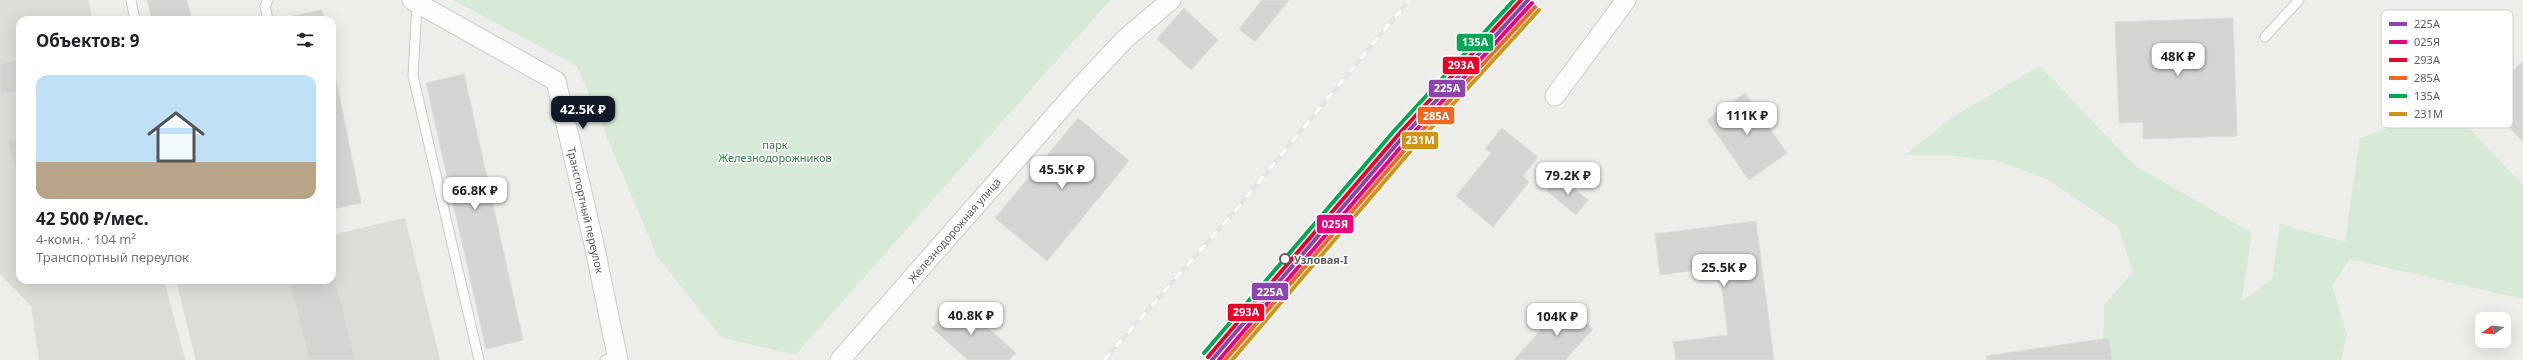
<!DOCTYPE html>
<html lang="ru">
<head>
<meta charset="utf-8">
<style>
  body { margin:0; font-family:"Noto Sans",sans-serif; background:#f6f6f6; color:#202124; height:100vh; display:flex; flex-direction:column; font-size:15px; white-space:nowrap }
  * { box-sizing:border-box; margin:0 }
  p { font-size:13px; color:#757577 }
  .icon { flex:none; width:22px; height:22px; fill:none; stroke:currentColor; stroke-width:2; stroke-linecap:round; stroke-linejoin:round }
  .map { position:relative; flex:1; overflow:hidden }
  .sheet { position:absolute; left:16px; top:16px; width:320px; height:268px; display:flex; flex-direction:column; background:#fff; border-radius:12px; box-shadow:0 4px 16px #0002 }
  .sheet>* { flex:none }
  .needle { width:26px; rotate:255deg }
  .controls { position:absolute; left:2475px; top:312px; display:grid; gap:8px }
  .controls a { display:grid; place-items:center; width:36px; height:36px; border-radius:8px; background:#fff; box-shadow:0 4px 16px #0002; font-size:20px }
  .price { position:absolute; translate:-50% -34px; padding:0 9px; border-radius:8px; background:#fff; color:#222; font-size:13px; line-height:26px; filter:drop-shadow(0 1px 2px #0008) }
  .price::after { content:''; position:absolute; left:50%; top:24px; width:12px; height:9px; margin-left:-6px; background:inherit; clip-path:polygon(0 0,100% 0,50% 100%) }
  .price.active { background:#111827; color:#fff }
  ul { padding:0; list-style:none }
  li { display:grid; align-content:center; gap:8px; height:212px; padding:0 20px }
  li span { display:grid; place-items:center; height:124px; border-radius:12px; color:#555 }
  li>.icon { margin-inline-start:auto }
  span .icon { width:72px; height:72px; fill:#fffc; stroke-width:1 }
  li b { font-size:17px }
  h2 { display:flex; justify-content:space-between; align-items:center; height:48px; padding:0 20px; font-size:17px }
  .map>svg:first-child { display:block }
</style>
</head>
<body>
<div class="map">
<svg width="2523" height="360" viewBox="0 0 2523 360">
  <rect width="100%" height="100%" fill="#edede9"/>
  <path fill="#ddddd7" d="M0 0H88L93 20H20V280H164L185 360H39L31 306 0 274Z
    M405 218 440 360H196L176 280H332V235Z"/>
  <path fill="#d7e9d7" d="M453 0H1110L795 355 721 337 657 256 577 66Z
    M2040 66 2134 165 2252 233 2241 302 2272 279 2280 224 2345 242 2360 138 2449 107 2523 185V299L2350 259 2332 285 2347 335 2341 360H2103L2104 305 2133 272 2118 227 2047 179 1998 161 1949 155H1905L1954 116Z"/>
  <path fill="#d4d4d2" stroke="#dcdcd8" d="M147 0H187L192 20H152Z
    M1262 0H1289L1255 42 1239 29Z
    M1184 8 1218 40 1191 70 1157 39Z
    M322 10 324 20H285L284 18Z
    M2233 18 2237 136 2143 139V122L2119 123 2115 22Z
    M20 59V100L18 90 0 95V64Z
    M332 60 361 203 332 209Z
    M2522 62 2523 63V142L2482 99Z
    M464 74 523 340 486 349 426 83Z
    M1745 93 1787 153 1749 180 1707 120Z
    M1078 118 1129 161 1047 261 995 218Z
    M1502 128 1538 157 1523 176 1529 182 1493 227 1456 196 1491 153 1485 149Z
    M20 138V166L15 168 8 141Z
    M1559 176 1588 200 1576 215 1547 191Z
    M1756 221 1774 360H1676L1673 342 1728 335 1719 267 1660 275 1655 234Z
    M332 265 355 360H309L289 280H332Z
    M957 301 1016 353 1009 360H968L932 328Z
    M1565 303 1593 329 1565 360H1514Z
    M2109 338 2112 360H1987L1986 356Z"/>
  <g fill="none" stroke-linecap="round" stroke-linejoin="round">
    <defs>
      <path id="service" d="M131 0 135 20
        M268 0 265 6 268 20
        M417 3 413 76 479 360
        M2265 37 2299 0
        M605 360 617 357"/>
      <path id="minor" d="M412 0 556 81 594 244 618 360
        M1555 96 1626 0
        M840 360 1080 87 1125 39 1171 0"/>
    </defs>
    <use href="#service" stroke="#cbcbcb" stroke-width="11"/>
    <use href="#minor" stroke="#cbcbcb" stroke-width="21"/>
    <use href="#service" stroke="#fcfcfc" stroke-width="9"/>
    <use href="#minor" stroke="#fcfcfc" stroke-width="19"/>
    <defs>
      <path id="rail" d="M1104 360 1234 212 1409 0"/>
    </defs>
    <use href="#rail" stroke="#e4e4e4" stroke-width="4.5"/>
    <use href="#rail" stroke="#fff" stroke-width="3" stroke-dasharray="9" stroke-linecap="butt"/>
    <defs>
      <path id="rail-1" d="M1212 360 1402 138 1528 0"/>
      <path id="rail-2" d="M1219 360 1406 141 1532 3"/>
      <path id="rail-3" d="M1208 357 1398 135 1521 0"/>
      <path id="rail-4" d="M1225 360 1409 145 1535 7"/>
      <path id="rail-5" d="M1204 353 1394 131 1514 0"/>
      <path id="rail-6" d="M1232 360 1413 148 1539 10"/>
    </defs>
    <use href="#rail-1" stroke="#fff" stroke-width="7"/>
    <use href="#rail-2" stroke="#fff" stroke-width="7"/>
    <use href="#rail-3" stroke="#fff" stroke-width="7"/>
    <use href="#rail-4" stroke="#fff" stroke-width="7"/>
    <use href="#rail-5" stroke="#fff" stroke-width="7"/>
    <use href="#rail-6" stroke="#fff" stroke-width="7"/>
    <use href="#rail-1" stroke="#8e44ad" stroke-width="4"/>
    <use href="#rail-2" stroke="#e5007d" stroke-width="4"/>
    <use href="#rail-3" stroke="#e4002b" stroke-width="4"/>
    <use href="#rail-4" stroke="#f26522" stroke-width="4"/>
    <use href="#rail-5" stroke="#00a651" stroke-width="4"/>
    <use href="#rail-6" stroke="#d1941a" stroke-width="4"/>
  </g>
  <circle fill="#fff" stroke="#5e6066" stroke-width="2" cx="1285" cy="259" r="5"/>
  <g text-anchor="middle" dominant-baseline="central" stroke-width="3" stroke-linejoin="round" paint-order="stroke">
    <g font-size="11" fill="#398247" stroke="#fff">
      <text x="775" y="144">парк<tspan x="775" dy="13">Железнодорожников</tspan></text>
    </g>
    <g font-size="11" fill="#5e6066" stroke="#fff">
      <text transform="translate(586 210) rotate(77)">Транспортный переулок</text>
      <text transform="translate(954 230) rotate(-49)">Железнодорожная улица</text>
    </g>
    <g font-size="11" font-weight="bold" fill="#5e6066" stroke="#fff" text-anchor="start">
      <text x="1294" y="259">Узловая-I</text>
    </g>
  </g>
  <rect x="2381" y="10" width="132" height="118" rx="6" fill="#fff" stroke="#cfcfd1" stroke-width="1"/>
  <rect x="2389" y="22" width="18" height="4" fill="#8e44ad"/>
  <rect x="2389" y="40" width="18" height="4" fill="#e5007d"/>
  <rect x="2389" y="58" width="18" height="4" fill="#e4002b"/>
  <rect x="2389" y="76" width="18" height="4" fill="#f26522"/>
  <rect x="2389" y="94" width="18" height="4" fill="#00a651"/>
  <rect x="2389" y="112" width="18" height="4" fill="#d1941a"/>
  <g font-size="11" fill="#5e6066">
    <text x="2414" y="28">225А</text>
    <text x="2414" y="46">025Я</text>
    <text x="2414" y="64">293А</text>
    <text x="2414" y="82">285А</text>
    <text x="2414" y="100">135А</text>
    <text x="2414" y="118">231М</text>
  </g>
  <g stroke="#fff" stroke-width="1.5">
    <rect x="1456" y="33" width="38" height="19" rx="4" fill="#00a651"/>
    <rect x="1442" y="56" width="38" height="19" rx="4" fill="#e4002b"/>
    <rect x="1428" y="79" width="38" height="19" rx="4" fill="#8e44ad"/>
    <rect x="1417" y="106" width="38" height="19" rx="4" fill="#f26522"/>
    <rect x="1401" y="131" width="38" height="19" rx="4" fill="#d1941a"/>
    <rect x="1316" y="214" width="38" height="20" rx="4" fill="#e5007d"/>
    <rect x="1251" y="282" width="38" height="19" rx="4" fill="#8e44ad"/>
    <rect x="1227" y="303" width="38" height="19" rx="4" fill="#e4002b"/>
  </g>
  <g font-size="11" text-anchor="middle" font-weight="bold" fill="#fff">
    <text x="1475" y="46">135А</text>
    <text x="1461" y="69">293А</text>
    <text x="1447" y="92">225А</text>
    <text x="1436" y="120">285А</text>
    <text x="1420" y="144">231М</text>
    <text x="1335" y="228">025Я</text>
    <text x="1270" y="296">225А</text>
    <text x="1246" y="316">293А</text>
  </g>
</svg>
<div class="controls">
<a><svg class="needle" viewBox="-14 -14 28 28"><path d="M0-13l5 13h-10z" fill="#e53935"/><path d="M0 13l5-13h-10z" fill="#757577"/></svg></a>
</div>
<b class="price" style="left:2178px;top:77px">48K ₽</b>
<b class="price active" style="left:583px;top:130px">42.5K ₽</b>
<b class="price" style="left:1747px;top:136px">111K ₽</b>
<b class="price" style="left:1062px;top:190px">45.5K ₽</b>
<b class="price" style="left:1568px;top:196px">79.2K ₽</b>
<b class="price" style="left:475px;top:211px">66.8K ₽</b>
<b class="price" style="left:1724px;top:288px">25.5K ₽</b>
<b class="price" style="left:971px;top:336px">40.8K ₽</b>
<b class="price" style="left:1557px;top:337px">104K ₽</b>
<section class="sheet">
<h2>Объектов: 9<svg class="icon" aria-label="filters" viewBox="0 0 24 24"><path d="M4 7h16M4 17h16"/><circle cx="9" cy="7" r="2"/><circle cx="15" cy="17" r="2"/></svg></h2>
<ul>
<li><span style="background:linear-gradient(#bfe0f5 70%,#b9a48a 0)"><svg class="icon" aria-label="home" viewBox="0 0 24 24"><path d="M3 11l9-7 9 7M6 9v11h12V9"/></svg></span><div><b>42 500 ₽/мес.</b><p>4-комн. · 104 m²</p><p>Транспортный переулок</p></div></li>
</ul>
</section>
</div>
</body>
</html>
